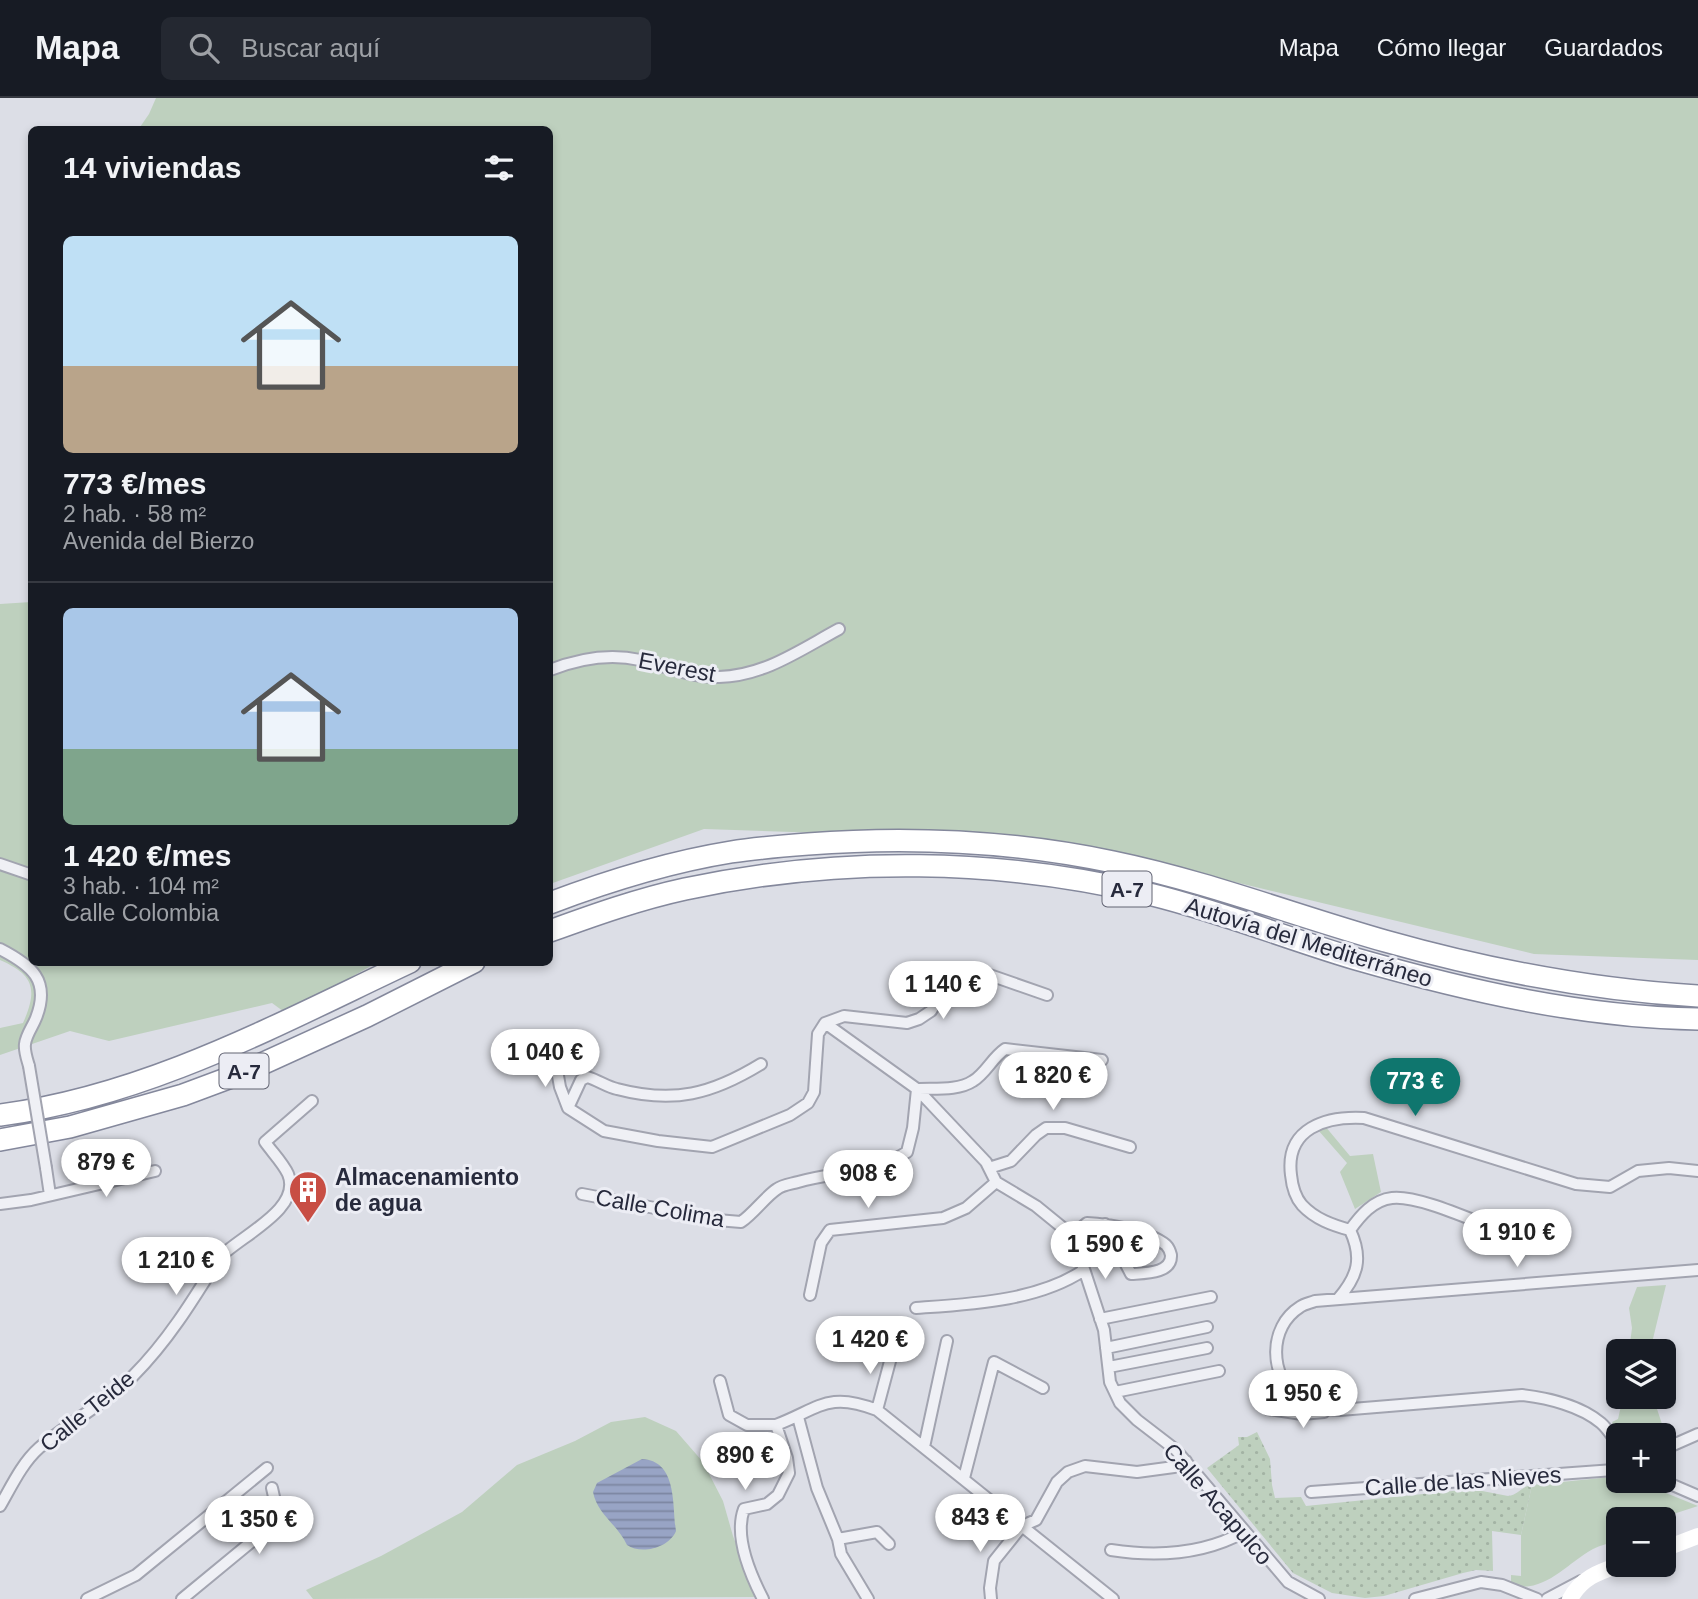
<!DOCTYPE html>
<html lang="es">
<head>
<meta charset="utf-8">
<style>
  body { margin:0; font-family:Helvetica,sans-serif; background:#242831; color:#f1f3f6; height:100vh; display:flex; flex-direction:column; font-size:26px; white-space:nowrap }
  * { box-sizing:border-box; margin:0 }
  p { font-size:23px; color:#9ea1a6 }
  .icon { flex:none; width:38px; height:38px; fill:none; stroke:currentColor; stroke-width:2; stroke-linecap:round; stroke-linejoin:round }
  .map { position:relative; flex:1; overflow:hidden }
  .details { position:absolute; left:28px; top:28px; width:525px; height:840px; display:flex; flex-direction:column; background:#171b24; border-radius:10px; box-shadow:0 4px 10px #0003 }
  .details>* { flex:none }
  .fabs { position:absolute; left:1606px; top:1241px; display:grid; gap:14px }
  .fabs a { display:grid; place-items:center; width:70px; height:70px; border-radius:10px; background:#171b24; box-shadow:0 4px 10px #0003; font-size:35px }
  .price { position:absolute; translate:-50% -60px; padding:0 16px; border-radius:24px; background:#fff; color:#222; font-size:23px; line-height:46px; filter:drop-shadow(0 2px 4px #0008) }
  .price::after { content:''; position:absolute; left:50%; top:42px; width:21px; height:16px; margin-left:-10px; background:inherit; clip-path:polygon(0 0,100% 0,50% 100%) }
  .price.selected { background:#0f766e; color:#fff }
  ul { padding:0; list-style:none }
  li { display:grid; align-content:center; gap:14px; height:371px; padding:0 35px }
  li+li { border-top:2px solid #363941 }
  li span { display:grid; place-items:center; height:217px; border-radius:10px; color:#555 }
  li>.icon { margin-inline-start:auto }
  span .icon { width:126px; height:126px; fill:#fffc; stroke-width:1 }
  li b { font-size:30px }
  h2 { display:flex; justify-content:space-between; align-items:center; height:84px; padding:0 35px; font-size:30px }
  header { display:flex; align-items:center; gap:42px; box-sizing:border-box; height:98px; padding:0 35px; background:#171b24; border-bottom:2px solid #363941 }
  header strong { font-size:33px }
  nav { display:flex; gap:38px; margin-inline-start:auto; font-size:24px }
  .search { width:490px; height:63px; background:#242831; display:flex; align-items:center; gap:18px; box-sizing:border-box; padding:0 24px; border-radius:10px; color:#9ea1a6; font-size:26px }
  .map>svg:first-child { display:block }
</style>
</head>
<body>
<header>
<strong>Mapa</strong>
<div class="search"><svg class="icon" aria-label="search" viewBox="0 0 24 24"><circle cx="10" cy="10" r="6"/><path d="M15 15l6 6"/></svg>Buscar aquí</div>
<nav><a>Mapa</a><a>Cómo llegar</a><a>Guardados</a></nav>
</header>
<div class="map">
<svg width="1698" height="1501" viewBox="0 0 1698 1501">
  <defs>
    <pattern id="park-dots" width="8" height="8" patternUnits="userSpaceOnUse" patternTransform="scale(1.75)"><rect width="8" height="8" fill="#bed0be"/><path d="M2 2h.1M6 6h.1" fill="none" stroke="#a3b3a4" stroke-width="1.8" stroke-linecap="round"/></pattern>
    <pattern id="water-rules" width="6" height="5" patternUnits="userSpaceOnUse" patternTransform="scale(1.75)"><rect width="6" height="5" fill="#98a4c5"/><path d="M0 2.5h6" fill="none" stroke="#7c86a1"/></pattern>
  </defs>
  <rect width="100%" height="100%" fill="#dcdee6"/>
  <path fill="#bed0be" d="M156 0H1698V862L1534 856 1064 743 704 731 550 786V32H138L149 16Z
    M31 504 32 864 376 865 287 916 272 905 109 943 70 933 0 957V930L23 925C38 891 34 877 0 862V506Z
    M1325 1028 1350 1058 1373 1056 1381 1094 1355 1111 1340 1074 1347 1065 1318 1032Z
    M1666 1187 1650 1253H1629L1632 1230 1629 1210 1637 1189Z
    M1623 1299H1653L1667 1341 1664 1342V1337H1619L1612 1324 1618 1321Z
    M645 1319 676 1333 703 1364 723 1403 733 1438 756 1499 313 1501 306 1492 381 1458 462 1414 517 1367 575 1343 611 1324Z
    M1611 1379C1619 1387 1629 1392 1639 1384L1698 1408 1658 1421H1619V1442C1610 1445 1601 1447 1593 1451 1566 1466 1544 1496 1511 1487V1477L1521 1478V1437L1532 1387Z"/>
  <path fill="url(#park-dots)" d="M1257 1334 1270 1361 1272 1387 1275 1400 1301 1399 1306 1408 1472 1391 1508 1398C1518 1397 1522 1388 1532 1387L1521 1437 1492 1433 1493 1473 1476 1472 1463 1475 1384 1498 1365 1500 1332 1495 1293 1475 1207 1370 1239 1347 1238 1339H1247Z"/>
  <path fill="url(#water-rules)" d="M642 1361C678 1363 672 1408 676 1433 669 1450 641 1457 627 1447 618 1427 597 1416 593 1394L597 1385Z"/>
  <g fill="none" stroke-linecap="round" stroke-linejoin="round">
    <defs>
      <path id="street" d="M550 572C578 561 609 555 640 562 666 568 691 580 719 579 764 578 800 552 839 531
        M0 766 32 777
        M0 851C31 867 51 882 36 920 33 928 26 937 25 946 24 953 27 961 29 968
        M825 925 917 991 986 1064 996 1084 1036 1108 1063 1130 1074 1145 1085 1174 1104 1232 1110 1284 1120 1305 1137 1322 1176 1352 1288 1484 1319 1501
        M825 925 844 918 907 925 919 921 931 913 950 882 966 876 984 875 1047 897
        M555 961 560 989 568 1010
        M568 1010 604 1033 658 1043 712 1049 790 1017 808 1005 814 994 818 936 825 925
        M568 1010 581 982 587 979C598 982 607 989 617 991 674 1006 712 996 761 966
        M46 1070 50 1097
        M989 1070 1011 1063 1036 1037 1046 1030H1065L1130 1049
        M582 1096 717 1122 741 1124C754 1115 766 1098 777 1091 782 1087 791 1086 798 1084 835 1073 874 1076 907 1054L913 1030 917 991C934 990 958 993 973 983 986 975 992 960 1005 951L1102 962
        M0 1106 31 1102 155 1073
        M1350 1132C1360 1118 1373 1102 1392 1100 1416 1097 1467 1120 1491 1129
        M1070 1139 1087 1125C1109 1126 1149 1133 1166 1147 1169 1150 1170 1153 1171 1157 1172 1176 1144 1175 1131 1176L1105 1126
        M810 1197 821 1145 830 1132 943 1120 966 1110 996 1084
        M1338 1201C1358 1178 1363 1160 1350 1132 1332 1127 1315 1121 1302 1107 1295 1099 1292 1087 1291 1077 1285 1030 1326 1018 1364 1020L1576 1086 1610 1089 1638 1073 1669 1070 1698 1073
        M916 1210C972 1206 1038 1203 1084 1172
        M1100 1221 1211 1199
        M1106 1250 1207 1229
        M1109 1269 1207 1250
        M720 1283 729 1317 747 1327H776
        M1115 1294 1219 1273
        M1268 1311 1302 1316 1324 1314
        M877 1312 893 1252
        M798 1319 817 1390 838 1441 841 1456 868 1501
        M1619 1347C1613 1340 1608 1331 1601 1325 1581 1308 1548 1300 1522 1297L1340 1312C1325 1311 1310 1309 1298 1300 1269 1278 1268 1229 1300 1209 1304 1206 1310 1205 1315 1203L1698 1172
        M924 1349 947 1243
        M1664 1351 1698 1336
        M1619 1360 1614 1372 1619 1380
        M964 1380 994 1264 1043 1290
        M1622 1382H1631
        M1661 1382 1698 1398
        M1311 1394 1614 1372
        M0 1408C11 1389 22 1365 39 1350 69 1324 105 1306 133 1278 168 1243 193 1202 219 1160 240 1138 303 1111 288 1076 283 1065 272 1054 265 1044L312 1003
        M838 1441 877 1434 889 1446
        M1111 1452C1156 1459 1204 1456 1244 1434
        M87 1501 136 1477 267 1370
        M182 1501 279 1421 272 1390
        M763 1501C750 1476 734 1438 744 1411L767 1406 778 1397 789 1375 787 1360 776 1327C820 1310 828 1293 877 1312L1113 1501
        M991 1501 990 1490 994 1463 1022 1428 1036 1422 1057 1384 1068 1374 1085 1368 1137 1374 1174 1369 1186 1363
        M1415 1501 1481 1484 1502 1487 1537 1501
        M1547 1501 1581 1483"/>
      <path id="highway" d="M550 805C608 783 669 764 731 754 756 750 782 748 808 746 910 738 1012 743 1113 764 1205 783 1294 817 1385 843 1488 872 1591 892 1698 898
        M550 833C594 817 639 801 685 791 840 758 999 760 1153 797 1222 814 1288 841 1356 861 1468 893 1581 919 1698 921
        M0 1017C147 998 278 926 410 864
        M0 1042 70 1029 183 997 242 975 367 918 474 864"/>
    </defs>
    <use href="#street" stroke="#a2a4b0" stroke-width="14"/>
    <use href="#highway" stroke="#84889c" stroke-width="24"/>
    <use href="#street" stroke="#eff0f5" stroke-width="10"/>
    <path stroke="#fff" stroke-width="16" d="M1664 1451 1698 1438
      M1570 1501C1582 1479 1599 1474 1622 1466"/>
    <use href="#highway" stroke="#fff" stroke-width="21"/>
    <defs>
      <path id="street-bridge" d="M29 968 46 1070"/>
    </defs>
    <use href="#street-bridge" stroke="#a2a4b0" stroke-width="14" stroke-linecap="butt"/>
    <use href="#street-bridge" stroke="#eff0f5" stroke-width="10"/>
  </g>
  <defs>
    <symbol id="building-pin" viewBox="-11 -11 22 30"><path d="M0 17L-7.5 6A9.5 9.5 0 1 1 7.5 6Z" fill="#c84e44" stroke="#ecedf4"/><path d="M-4-6H4V6H1V3H-1V6H-4ZM-2.5-4.3h1.7v1.8h-1.7ZM.8-4.3h1.7v1.8H.8ZM-2.5-1h1.7V.8h-1.7ZM.8-1h1.7V.8H.8Z" fill="#fff"/></symbol>
  </defs>
  <g fill-rule="evenodd">
    <use href="#building-pin" x="286" y="1070" width="44" height="60"/>
  </g>
  <g text-anchor="middle" dominant-baseline="central" stroke-width="6" stroke-linejoin="round" paint-order="stroke">
    <g fill="#ecedf4" stroke="#626473" stroke-width="2">
      <rect x="1102.5" y="773.5" width="49" height="35" rx="5"/>
      <rect x="219.5" y="955.5" width="49" height="35" rx="5"/>
    </g>
    <g font-size="21" font-weight="bold" fill="#272a3c">
      <text x="1127" y="791">A-7</text>
      <text x="244" y="973">A-7</text>
    </g>
    <g font-size="23" fill="#272a3c" stroke="#ecedf4">
      <text transform="translate(677 569) rotate(11)">Everest</text>
      <text transform="translate(1309 844) rotate(17)">Autovía del Mediterráneo</text>
      <text transform="translate(660 1110) rotate(10)">Calle Colima</text>
      <text transform="translate(87 1313) rotate(-39)">Calle Teide</text>
      <text transform="translate(1463 1383) rotate(-4)">Calle de las Nieves</text>
      <text transform="translate(1218 1406) rotate(49)">Calle Acapulco</text>
    </g>
    <g font-size="23" font-weight="bold" fill="#272a3c" stroke="#ecedf4" text-anchor="start">
      <text x="335" y="1079">Almacenamiento<tspan x="335" dy="26">de agua</tspan></text>
    </g>
  </g>
</svg>
<div class="fabs">
<a><svg class="icon" aria-label="layers" viewBox="0 0 24 24"><path d="M12 4l9 5-9 5-9-5zM3 14l9 5 9-5"/></svg></a>
<a>+</a>
<a>−</a>
</div>
<b class="price" style="left:943px;top:923px">1 140 €</b>
<b class="price" style="left:545px;top:991px">1 040 €</b>
<b class="price" style="left:1053px;top:1014px">1 820 €</b>
<b class="price selected" style="left:1415px;top:1020px">773 €</b>
<b class="price" style="left:106px;top:1101px">879 €</b>
<b class="price" style="left:868px;top:1112px">908 €</b>
<b class="price" style="left:1517px;top:1171px">1 910 €</b>
<b class="price" style="left:1105px;top:1183px">1 590 €</b>
<b class="price" style="left:176px;top:1199px">1 210 €</b>
<b class="price" style="left:870px;top:1278px">1 420 €</b>
<b class="price" style="left:1303px;top:1332px">1 950 €</b>
<b class="price" style="left:745px;top:1394px">890 €</b>
<b class="price" style="left:980px;top:1456px">843 €</b>
<b class="price" style="left:259px;top:1458px">1 350 €</b>
<section class="details">
<h2>14 viviendas<svg class="icon" aria-label="filters" viewBox="0 0 24 24"><path d="M4 7h16M4 17h16"/><circle cx="9" cy="7" r="2"/><circle cx="15" cy="17" r="2"/></svg></h2>
<ul>
<li><span style="background:linear-gradient(#bfe0f5 60%,#b9a48a 0)"><svg class="icon" aria-label="home" viewBox="0 0 24 24"><path d="M3 11l9-7 9 7M6 9v11h12V9"/></svg></span><div><b>773 €/mes</b><p>2 hab. · 58 m²</p><p>Avenida del Bierzo</p></div></li>
<li><span style="background:linear-gradient(#a9c7e8 65%,#7fa58c 0)"><svg class="icon" aria-label="home" viewBox="0 0 24 24"><path d="M3 11l9-7 9 7M6 9v11h12V9"/></svg></span><div><b>1 420 €/mes</b><p>3 hab. · 104 m²</p><p>Calle Colombia</p></div></li>
</ul>
</section>
</div>
</body>
</html>
